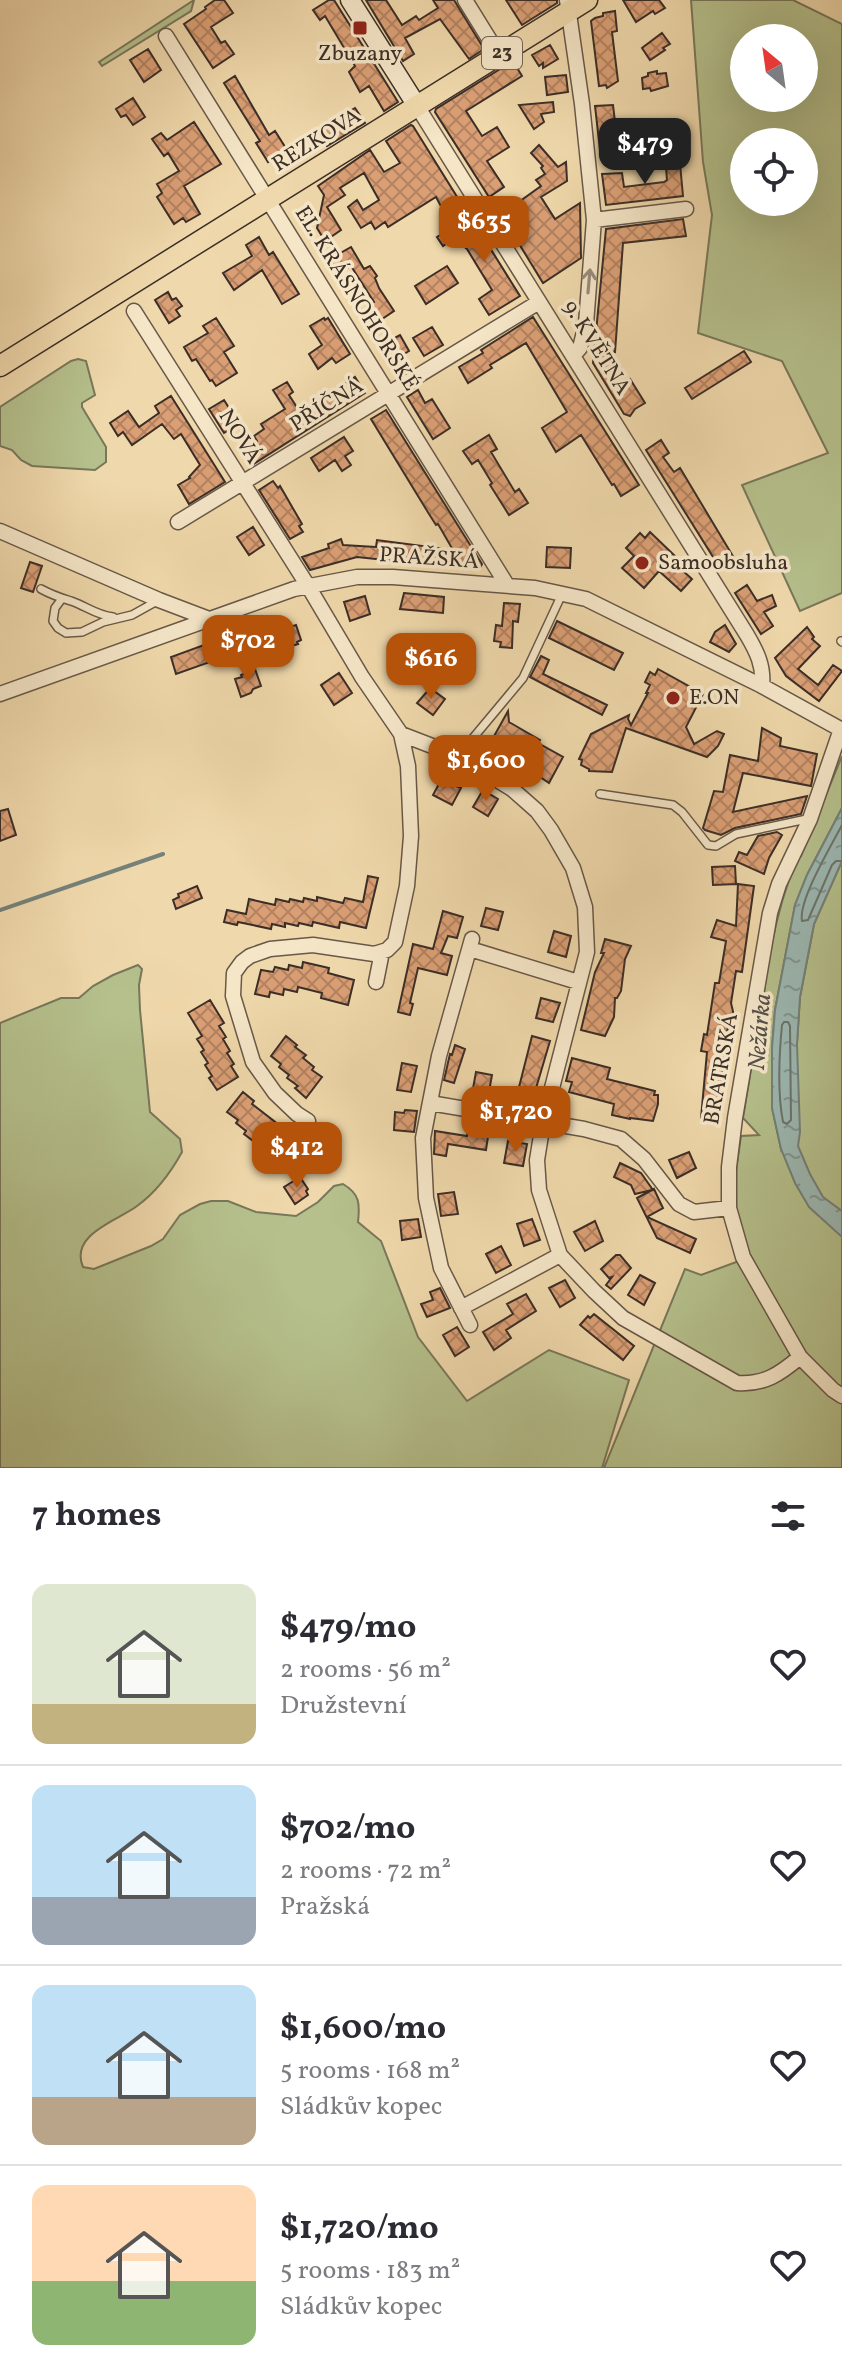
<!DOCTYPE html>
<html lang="en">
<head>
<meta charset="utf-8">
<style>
  body { margin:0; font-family:Vollkorn,serif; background:#f7f7f7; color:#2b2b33; height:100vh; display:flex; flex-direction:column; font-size:30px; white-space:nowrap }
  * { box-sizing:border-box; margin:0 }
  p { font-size:26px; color:#7c7c81 }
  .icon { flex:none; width:44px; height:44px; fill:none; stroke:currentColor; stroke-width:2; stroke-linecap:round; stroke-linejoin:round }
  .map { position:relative; height:1468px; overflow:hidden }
  .drawer { display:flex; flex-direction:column; background:#fff; flex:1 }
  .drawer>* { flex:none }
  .needle { width:52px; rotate:331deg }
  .tools { position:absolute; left:730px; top:24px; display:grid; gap:16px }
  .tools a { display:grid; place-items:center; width:88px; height:88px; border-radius:50%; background:#fff; box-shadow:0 8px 32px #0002; font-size:40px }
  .price { position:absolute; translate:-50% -68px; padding:0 18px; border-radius:16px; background:#b45309; color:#fff; font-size:26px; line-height:52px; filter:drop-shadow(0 2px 4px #0008) }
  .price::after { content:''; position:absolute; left:50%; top:48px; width:24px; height:18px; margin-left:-12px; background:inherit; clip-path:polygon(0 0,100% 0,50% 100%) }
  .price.current { background:#222; color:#fff }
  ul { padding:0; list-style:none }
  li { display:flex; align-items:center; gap:24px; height:200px; padding:0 32px }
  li+li { border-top:2px solid #e1e1e2 }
  li span { display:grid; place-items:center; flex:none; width:224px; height:160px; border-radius:16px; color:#555 }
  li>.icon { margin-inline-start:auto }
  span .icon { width:96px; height:96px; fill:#fffc; stroke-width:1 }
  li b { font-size:34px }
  h2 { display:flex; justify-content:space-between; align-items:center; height:96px; padding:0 32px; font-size:34px }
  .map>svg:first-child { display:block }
</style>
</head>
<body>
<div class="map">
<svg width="842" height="1468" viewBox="0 0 842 1468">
  <defs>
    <pattern id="water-ripples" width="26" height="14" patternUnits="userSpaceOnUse" patternTransform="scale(2)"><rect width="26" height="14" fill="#9cb8b2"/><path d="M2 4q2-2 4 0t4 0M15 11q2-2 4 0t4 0" fill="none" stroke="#809691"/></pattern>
    <pattern id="building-cross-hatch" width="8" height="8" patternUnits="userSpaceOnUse" patternTransform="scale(2)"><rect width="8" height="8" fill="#db9f75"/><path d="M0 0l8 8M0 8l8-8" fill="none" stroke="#b38260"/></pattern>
  </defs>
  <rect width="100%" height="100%" fill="#efd8ab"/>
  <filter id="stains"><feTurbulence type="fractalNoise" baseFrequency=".0025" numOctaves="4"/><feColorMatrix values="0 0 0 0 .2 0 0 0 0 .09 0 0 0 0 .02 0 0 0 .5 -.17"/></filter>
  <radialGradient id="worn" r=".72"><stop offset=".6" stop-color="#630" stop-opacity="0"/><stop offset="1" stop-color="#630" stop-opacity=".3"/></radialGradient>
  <path fill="#b5c08c" stroke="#78775a" stroke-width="2" fill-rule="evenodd" d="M194 0 191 11 102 66 99 62Z
    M691 0H793L842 24V593L800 611 742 485 828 453 782 361 698 333 712 215 703 162ZM744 38H804V98H744ZM744 142H804V202H744Z
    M78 359 86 361 95 395 82 403V407L106 447V462L95 470 32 466 21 460 12 450 0 446V407L71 361Z
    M842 756V808L807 875 795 905 775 1010 772 1048V1108L781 1149 797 1101V1044L800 997 814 924 842 861V1468H604L685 1269 701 1275 750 1257 741 1231 733 1192 741 1136 759 1135 743 1118 753 1057 758 1052C763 985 772 918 798 856H801Z
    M138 965 142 969 139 985 140 1010 150 1112 180 1139 182 1152C171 1172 155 1193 137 1206 119 1220 69 1234 83 1267L94 1269 151 1246 163 1239 180 1215 200 1204 211 1201H228L256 1212 296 1216 318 1202 334 1186 343 1184C360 1194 360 1204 358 1222L381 1241 418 1337 467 1401 549 1350 629 1380 602 1468H0V1023L61 998H79L93 986 113 975Z"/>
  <path fill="url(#water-ripples)" stroke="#75817a" stroke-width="2" d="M842 808V861L814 924 800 997 797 1044 800 1132 798 1146 810 1174 823 1197 842 1211V1237L809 1207 795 1183 781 1149 772 1108V1048L775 1010 795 905 807 875Z"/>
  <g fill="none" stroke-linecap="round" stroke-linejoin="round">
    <path stroke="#6c736c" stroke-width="2" d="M842 825C831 846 798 901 802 921L808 920 832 865 836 861H842
      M784 1022H788L790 1026 791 1120 787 1124 783 1122C777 1091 779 1056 782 1025Z"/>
    <path stroke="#75817a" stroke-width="4" d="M0 910 163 854"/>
  </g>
  <path fill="url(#building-cross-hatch)" stroke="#3b2e27" stroke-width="2" d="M215 0H224L233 13 211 27 221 43 225 41 234 54 213 68 184 24 206 9 205 7Z
    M329 0H334L398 102 384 111 369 86 360 92 349 72 355 66 325 16 320 20 313 10Z
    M366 0H386L402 25 416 16 419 20 438 8 433 0H454L484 49 469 59 440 19 405 38 414 54 403 61Z
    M506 0H557V3L522 25Z
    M623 0H659L665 8 655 14 653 11 636 22Z
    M615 11 617 31 612 32 618 81 607 88 606 85 599 86 591 21 595 18 603 16V13Z
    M662 33 670 44 663 48 665 50 650 60 642 48Z
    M550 45 558 59 543 68V63L539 66 532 55Z
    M148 49 161 70 144 82 130 60Z
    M513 61 522 76 466 111 482 136 497 127 509 147 487 161 504 187 489 197 435 112 436 109Z
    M657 71V74L666 73 668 86 651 91 650 88 643 89 642 78 648 76V73Z
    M566 75 568 92 547 95 545 77Z
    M235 76 269 135 275 131 287 150 268 162 256 143 260 141 224 83Z
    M133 98 145 117 133 125 126 115 121 117 116 109Z
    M553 102 554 112 541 114 544 122 534 129 519 105Z
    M613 105 619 156 601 159 595 106Z
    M355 108 365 123 327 146 325 142 320 145 316 144 310 134Z
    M194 122 221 164 184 186 200 214 186 222 183 218 174 224 157 197 162 193 157 184 179 171 168 153 164 156 152 139 161 133 167 140Z
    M411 125 413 126 459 200 443 210 436 197 388 227 385 222 375 229 371 222 361 228 348 207 357 200 363 210 379 200 364 173 340 188 345 195 327 207 341 230 325 241 317 228 324 195 318 186 370 150 384 172 400 163 386 141Z
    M539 145 558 167 566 162 567 181 541 197 555 219 580 203 581 258 543 283 505 221 520 211 516 204 541 186 536 180 545 174 541 168 543 166 531 153Z
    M679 153 683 196 606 205 602 174 622 173 624 187 664 182 667 180 665 155Z
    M470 216 520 296 489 315 479 299 492 290 467 249 462 245 456 237 443 246 437 237Z
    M683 219 686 236 623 243 615 352 609 351 627 381 630 379 645 403 635 409 630 416 624 414 593 363 606 229Z
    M259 237 269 255 273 252 299 294 282 304 262 270 234 290 223 273 252 256 246 245Z
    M351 247 364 269 370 266 377 276 375 278 379 288 394 311 373 325 366 314 371 312 367 307 374 302 351 266 339 273 330 259Z
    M447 266 458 283 426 304 415 286Z
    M168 292 172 300 176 298 182 306 176 310 180 316 169 323 155 300Z
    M533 317 639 485 621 496 614 484 612 485 581 435 556 452 542 428 567 412 526 343 490 365 492 368 468 383 459 367 483 353 481 350Z
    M216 318 234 346 224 352 237 373 216 386 212 380 210 381 196 359 192 361 184 347 208 333 203 326Z
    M324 318 325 320 328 318 350 354 336 363 332 358 318 369 309 354 322 345 310 326Z
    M432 327 443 345 424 356 413 338Z
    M400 335 409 351 394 360 385 343Z
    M744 351 751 362 692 399 685 388Z
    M355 377 365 393 252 465 244 452 257 441 254 436 264 429 261 424 285 409 273 390 287 382 293 392 289 395 300 412Z
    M418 390 425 403 432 399 450 428 433 439 407 397Z
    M171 396 225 482 189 504 178 485 190 478 189 477 200 465 181 434 174 439 162 424 132 445 123 432 118 436 110 423 128 411 139 427 159 413 155 406Z
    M224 400 239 424 224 433 209 409Z
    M386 410 482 564 479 570 357 557 310 570 302 557 329 548 328 544 341 539 343 545 376 547 377 540 453 550 438 524 436 525 429 514 371 419Z
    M489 435 497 449 491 452 515 492 519 489 528 503 509 515 490 485 492 483 478 460 472 464 463 451Z
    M344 437 353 451 345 456 351 465 342 471 335 460 319 471 311 458Z
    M661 440 669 453 663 457 674 472 680 468 734 558 720 568 646 450Z
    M273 481 278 488 280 486 302 524 299 526 303 532 290 539 259 490Z
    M253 527 264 545 249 555 237 537Z
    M650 532 675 556 671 560 692 579 681 591 659 571 644 588 622 568 634 556 626 548 640 533 645 538Z
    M547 547 571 548 570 568 546 567Z
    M30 562 42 566 33 592 21 588Z
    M747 585 757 601 772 595 776 606 764 612 773 626 761 634 735 593Z
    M404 593 444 597 443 613 400 609Z
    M365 596 370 614 350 621 344 602Z
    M504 603 520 604 518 622 513 621 512 648 500 647 501 642 494 641 496 625 502 626Z
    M557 621 623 653 614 670 549 638Z
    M283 625 284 629 296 625 301 640 297 642 298 644 277 650 269 629Z
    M725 625 736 644 729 652 710 642 715 632Z
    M807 627 814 637 812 639 820 646 798 669 818 685 833 665 842 671 819 701 786 676 775 658Z
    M204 645 210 662 176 674 171 657Z
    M541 656 549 660 543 674 607 705 602 715 530 677Z
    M255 669 261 686 253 689 251 693 241 697 235 679 242 677 241 675Z
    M658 669 703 694 686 727 694 744 717 731 724 734 718 746 707 757 626 728 612 772 589 771V769L581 765 582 760 579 759 591 734 629 715 628 719 631 725 648 693H646L650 685 645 682 650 672 655 675Z
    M339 673 352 693 334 705 321 685Z
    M430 688 445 699 433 715 417 703Z
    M508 711 509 722 540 740 538 743 563 757 549 783 530 770 526 764 507 753 504 747 493 738Z
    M762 728 781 738 780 746 817 754 812 781 811 786 743 773 733 812 807 796 801 814 735 828 721 835 705 830 703 828 714 791 723 792 730 755 758 761Z
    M441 780 461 788 452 805 433 795Z
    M483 790 498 799 488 816 473 807Z
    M8 809 16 835 0 841V811Z
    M777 832 782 835 769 858 764 874 735 861 739 852 747 855 758 836Z
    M735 866 736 884 713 885 712 867Z
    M368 876 378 878 366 928 340 922 339 928 313 922 312 926 299 923 298 926 285 923V927L272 924 271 929 238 922 237 925 224 922 227 910 246 914 249 899 275 905 276 899 289 902 290 899 303 902 304 898 317 901V897L343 903 345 898 363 902Z
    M738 884 754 886 742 972 736 971 731 1003 735 1020 728 1026 717 1112H714L713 1120 701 1118 707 1052 701 1051 704 1034 707 1035 715 983H719L726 941 711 937 717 920 736 926Z
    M197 886 202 898 176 909 173 900 179 897 178 894Z
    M486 908 503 912 498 930 481 926Z
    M443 911 463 917 457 938 448 936 441 953 452 956 447 975 418 968 410 1003 413 1004 410 1015 398 1012 413 944 433 949Z
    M554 931 571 936 566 957 548 952Z
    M605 939 631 946 625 959 621 991 617 998H615L614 1017 605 1036 581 1030 595 972 604 953H601Z
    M303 962 329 968 328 973 354 980 348 1005 321 998 322 993 298 987 297 992 284 989 283 995 270 992 269 997 255 994 261 970 273 972 275 967 288 970 289 965 302 968Z
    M541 998 560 1003 553 1022 536 1018Z
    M210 1000 224 1023 219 1026 226 1037 223 1039 230 1051 227 1053 234 1064 231 1066 238 1077 217 1090 209 1078 212 1076 205 1065 208 1063 201 1052 204 1050 197 1039 202 1036 188 1013Z
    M286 1036 297 1045 295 1047 306 1055 303 1058 314 1067 312 1070 322 1077 306 1098 295 1088 298 1086 287 1078 289 1075 279 1067 281 1064 271 1056Z
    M532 1036 550 1041 534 1095 518 1091Z
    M455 1045 465 1049 454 1083 444 1080 450 1054 452 1055Z
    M572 1058 610 1068 607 1079 655 1091 654 1095H658V1104L653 1121 630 1118V1119L612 1115 614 1104 569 1092 572 1082 566 1081Z
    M402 1063 417 1066 411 1092 397 1090Z
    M476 1072 492 1075 488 1097 472 1094Z
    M243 1092 254 1101 252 1104 283 1128 281 1131 292 1139 289 1141 300 1149 284 1169 273 1161 275 1158 244 1134 246 1131 236 1123 238 1120 227 1112Z
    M405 1110 417 1111 414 1132 394 1130 395 1112 404 1113Z
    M477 1127 489 1130 486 1150 448 1144 446 1156 434 1154 435 1131 467 1136 468 1130 476 1131Z
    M508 1141 527 1144 523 1166 504 1163Z
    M689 1152 696 1168 677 1178 669 1160Z
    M620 1163 641 1173 653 1190 654 1189 663 1208 647 1217 696 1239 690 1253 657 1238 637 1198 652 1190 635 1194 631 1185 614 1177Z
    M300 1177 308 1189 306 1191 308 1195 295 1204 284 1187Z
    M454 1192 458 1214 441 1216 438 1194Z
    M418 1219 421 1237 402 1240 400 1221Z
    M532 1219 540 1240 524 1246 517 1224Z
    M595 1221 603 1241 585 1251 574 1232Z
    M501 1246 511 1265 496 1273 486 1254Z
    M616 1255H620L631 1268 611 1289 606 1285 612 1277 609 1278 601 1269Z
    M640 1275 655 1283 644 1305 628 1295Z
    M565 1280 575 1298 560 1307 549 1288Z
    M440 1288 450 1308 427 1317 421 1304 433 1300 430 1292Z
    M526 1294 536 1311 506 1330 511 1338 494 1350 483 1332 513 1314 507 1304Z
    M594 1314 634 1346 623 1360 580 1325 588 1316 590 1318Z
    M457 1327 469 1347 455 1356 443 1335Z"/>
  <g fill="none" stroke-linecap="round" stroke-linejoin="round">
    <defs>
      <path id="service" d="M41 589C54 596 58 597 71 601 86 606 96 615 113 617
        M61 600 55 608 53 621 58 628 66 633 82 632 103 622 132 615 159 600
        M841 641 842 642
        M458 756 523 678 562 594
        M600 794 673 805 682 812 708 845 716 846 736 834 807 819"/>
      <path id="minor" d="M465 0 499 55
        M567 0 582 104 594 220 586 324 580 348 573 356
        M166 36 507 585
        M417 106 747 635C757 652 764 666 762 686
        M594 220 686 209
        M134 311 308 586 362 677 401 734 408 766 411 836 407 886 395 942 387 950 374 954 313 945 270 949 250 956 242 962 234 973 233 996 253 1062 275 1093 297 1114 308 1121
        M178 522 539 302
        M0 531 159 600 209 619
        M0 694 294 589 357 577H393L535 588 586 599 762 686 842 730
        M841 729 810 819 779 884 770 913 735 1118 729 1167V1208L743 1257 800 1357 833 1390 842 1396
        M401 734 458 756 512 789 537 811 551 830 573 868 585 907 587 952 543 1123 537 1160 539 1190 560 1255 594 1291 623 1318 737 1383C764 1385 780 1374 800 1357
        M470 949 578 982
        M376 982 382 952
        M430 1103 584 1129 621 1139 644 1159 679 1204 694 1212 729 1208
        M461 1308 560 1255
        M470 1325 441 1268 426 1198 423 1138 439 1056 472 939"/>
      <path id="secondary" d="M350 0 417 106"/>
      <path id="primary" d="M0 366 587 0"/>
    </defs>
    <use href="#service" stroke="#685848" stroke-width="10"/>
    <use href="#minor" stroke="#685848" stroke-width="17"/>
    <use href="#secondary" stroke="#3b2e27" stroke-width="21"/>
    <use href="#primary" stroke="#3b2e27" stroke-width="23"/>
    <use href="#service" stroke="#f5e6c8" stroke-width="7"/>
    <use href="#minor" stroke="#f5e6c8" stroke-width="14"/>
    <use href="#secondary" stroke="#f5e6c8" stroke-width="18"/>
    <use href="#primary" stroke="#efd8ab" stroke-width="20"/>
  </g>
  <defs><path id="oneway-shaft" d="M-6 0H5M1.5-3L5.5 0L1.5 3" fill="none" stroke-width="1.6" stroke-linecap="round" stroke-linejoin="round" transform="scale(2)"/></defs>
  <use stroke="#988a78" href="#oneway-shaft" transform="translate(589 281) rotate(-85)"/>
  <g fill="#8f2418" stroke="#f5e6c8" stroke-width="3">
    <rect x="352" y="20" width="16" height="16" rx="4"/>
    <circle cx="642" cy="563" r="8"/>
    <circle cx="673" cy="698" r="8"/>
  </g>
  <g text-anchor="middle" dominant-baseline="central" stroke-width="7" stroke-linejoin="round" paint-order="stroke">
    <rect fill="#f5e6c8" stroke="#736557" stroke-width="2" x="482" y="37" width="40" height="32" rx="6"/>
    <g font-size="20" font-weight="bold" fill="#3b2e27">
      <text x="502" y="53">23</text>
    </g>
    <g font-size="22" fill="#3b2e27" stroke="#f5e6c8" text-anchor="start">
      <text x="360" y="54" text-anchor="middle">Zbuzany</text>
      <text x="658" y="563">Samoobsluha</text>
      <text x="689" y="698">E.ON</text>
    </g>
    <g font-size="22" fill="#3b2e27" stroke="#f5e6c8">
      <text transform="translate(317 141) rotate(-32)">REZKOVA</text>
      <text transform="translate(356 299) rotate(58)">EL. KRÁSNOHORSKÉ</text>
      <text transform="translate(596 348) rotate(58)">9. KVĚTNA</text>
      <text transform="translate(327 406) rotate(-32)">PŘÍČNÁ</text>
      <text transform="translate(239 437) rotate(58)">NOVÁ</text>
      <text transform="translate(429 559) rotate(4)">PRAŽSKÁ</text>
      <text transform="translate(722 1069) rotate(-80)">BRATRSKÁ</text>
    </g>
    <g font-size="24" font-style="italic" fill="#53504a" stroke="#f5e6c8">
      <text transform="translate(761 1032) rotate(-85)">Nežárka</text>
    </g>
  </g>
  <rect width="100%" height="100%" filter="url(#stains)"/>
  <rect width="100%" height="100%" fill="url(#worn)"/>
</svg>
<div class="tools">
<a><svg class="needle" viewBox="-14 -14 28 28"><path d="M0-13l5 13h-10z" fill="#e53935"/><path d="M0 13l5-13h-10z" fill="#7c7c81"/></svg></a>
<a><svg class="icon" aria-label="locate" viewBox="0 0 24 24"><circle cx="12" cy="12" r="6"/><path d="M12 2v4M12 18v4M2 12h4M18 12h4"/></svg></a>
</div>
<b class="price current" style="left:645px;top:186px">$479</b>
<b class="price" style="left:484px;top:264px">$635</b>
<b class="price" style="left:248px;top:683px">$702</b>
<b class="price" style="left:431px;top:701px">$616</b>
<b class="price" style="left:486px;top:803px">$1,600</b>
<b class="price" style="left:516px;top:1154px">$1,720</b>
<b class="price" style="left:297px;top:1190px">$412</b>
</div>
<section class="drawer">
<h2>7 homes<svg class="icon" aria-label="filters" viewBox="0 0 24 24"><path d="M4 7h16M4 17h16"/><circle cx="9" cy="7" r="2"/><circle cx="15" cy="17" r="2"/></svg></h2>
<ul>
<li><span style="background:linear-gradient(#dfe7d0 75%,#c2b280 0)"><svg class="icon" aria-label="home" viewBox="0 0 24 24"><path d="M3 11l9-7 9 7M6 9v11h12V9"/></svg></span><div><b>$479/mo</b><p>2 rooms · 56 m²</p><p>Družstevní</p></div><svg class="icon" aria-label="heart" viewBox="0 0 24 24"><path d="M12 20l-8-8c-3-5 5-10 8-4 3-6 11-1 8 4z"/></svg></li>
<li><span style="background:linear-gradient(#bfe0f5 70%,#9aa5b1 0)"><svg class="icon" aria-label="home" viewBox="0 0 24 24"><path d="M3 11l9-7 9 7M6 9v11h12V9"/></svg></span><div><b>$702/mo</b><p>2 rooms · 72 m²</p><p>Pražská</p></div><svg class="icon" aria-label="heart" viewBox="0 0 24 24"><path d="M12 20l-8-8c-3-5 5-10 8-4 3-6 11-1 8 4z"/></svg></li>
<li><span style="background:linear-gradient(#bfe0f5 70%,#b9a48a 0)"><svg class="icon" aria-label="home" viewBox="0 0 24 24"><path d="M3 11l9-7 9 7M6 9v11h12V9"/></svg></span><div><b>$1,600/mo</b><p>5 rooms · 168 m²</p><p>Sládkův kopec</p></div><svg class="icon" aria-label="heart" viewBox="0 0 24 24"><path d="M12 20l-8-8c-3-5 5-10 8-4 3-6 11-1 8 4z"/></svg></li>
<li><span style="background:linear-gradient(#ffd9b3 60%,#8fb573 0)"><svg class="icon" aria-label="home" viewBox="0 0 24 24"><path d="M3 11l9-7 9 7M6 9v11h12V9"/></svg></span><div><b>$1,720/mo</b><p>5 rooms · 183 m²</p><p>Sládkův kopec</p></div><svg class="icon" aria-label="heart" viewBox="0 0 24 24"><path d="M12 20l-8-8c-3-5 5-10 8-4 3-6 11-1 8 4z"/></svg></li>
</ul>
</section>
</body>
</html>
